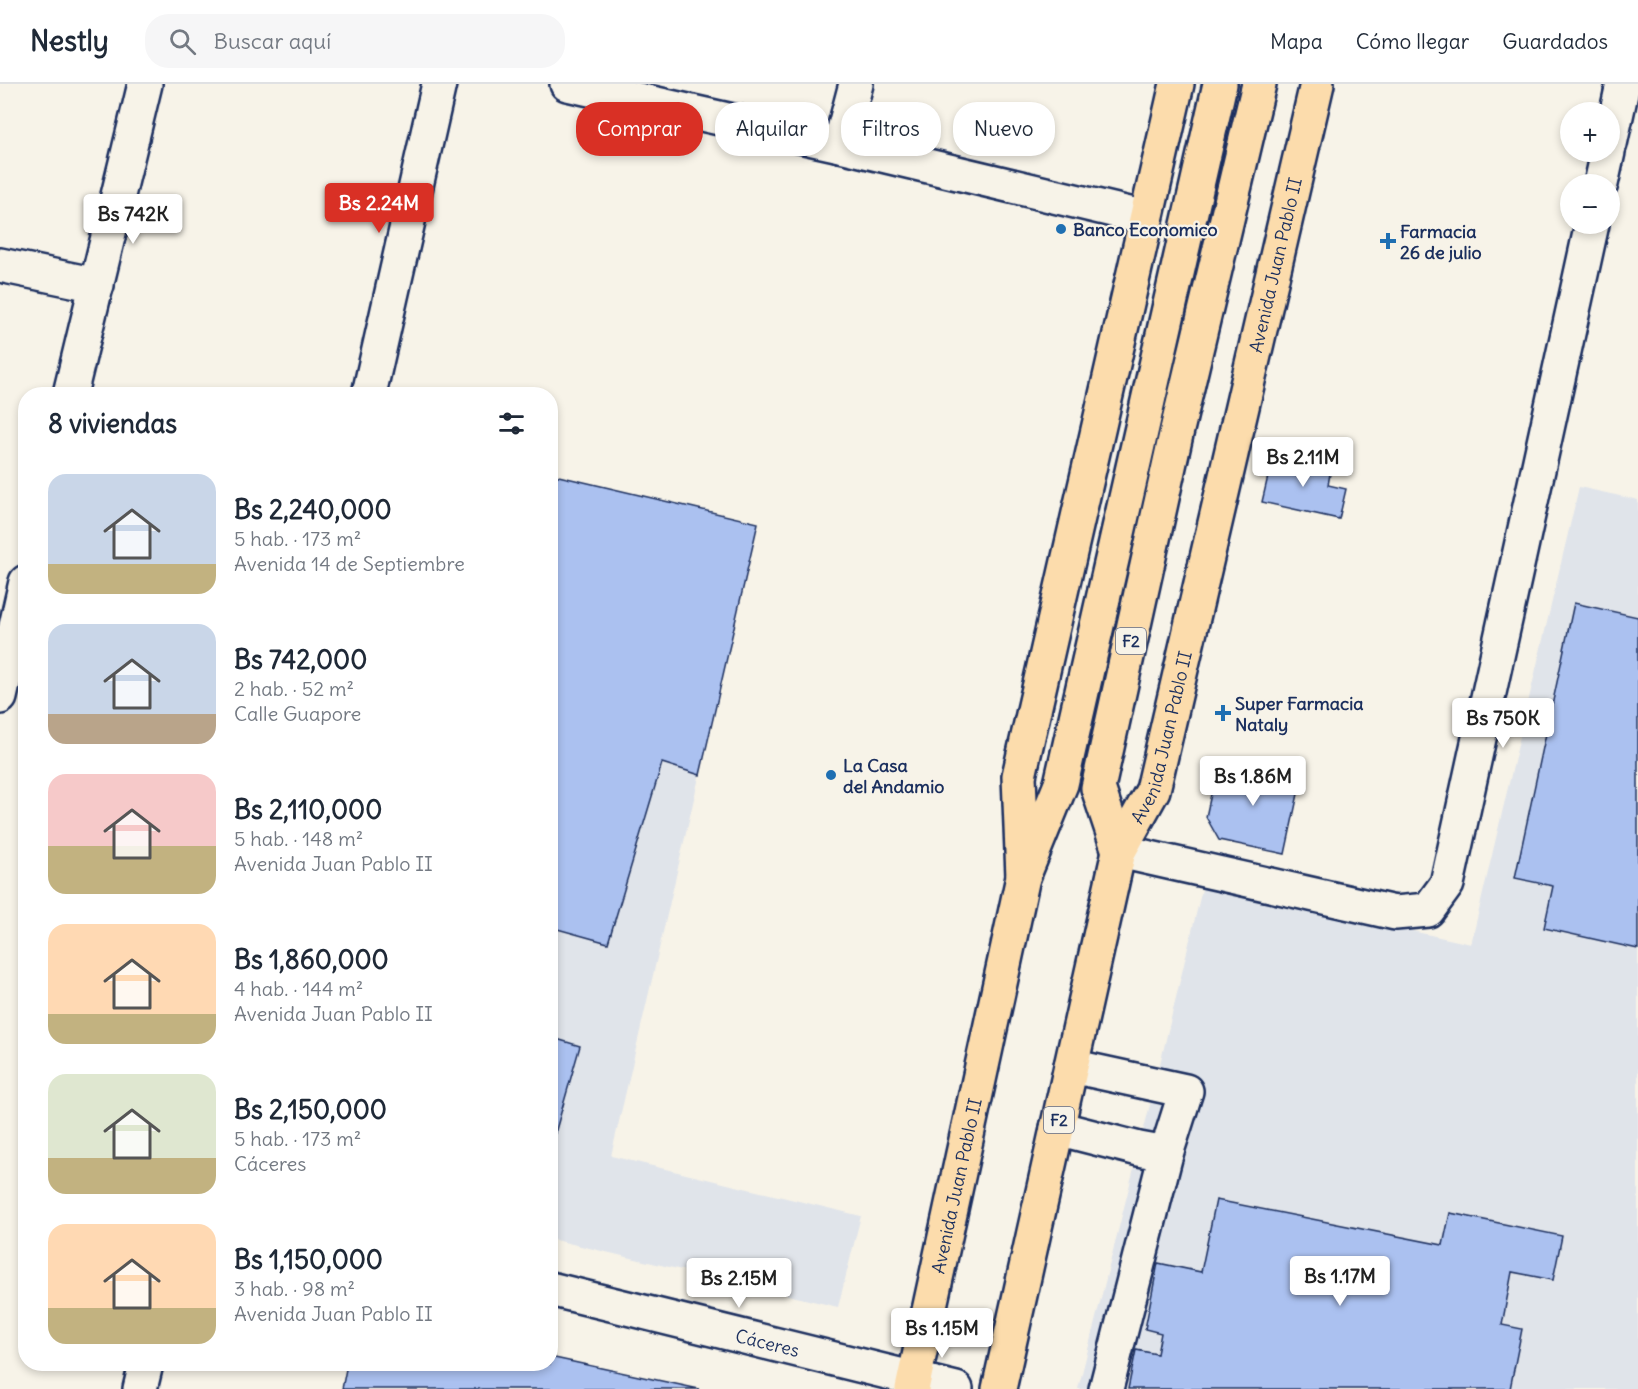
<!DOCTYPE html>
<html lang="es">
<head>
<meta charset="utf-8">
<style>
  body { margin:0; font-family:Delius,sans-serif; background:#f6f6f7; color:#1f2937; height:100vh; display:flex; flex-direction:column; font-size:22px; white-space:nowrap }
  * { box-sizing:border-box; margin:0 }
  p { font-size:20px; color:#747a83 }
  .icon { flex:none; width:33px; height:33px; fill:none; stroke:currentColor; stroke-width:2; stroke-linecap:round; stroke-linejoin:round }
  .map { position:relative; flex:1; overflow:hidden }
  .side { position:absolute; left:18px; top:303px; width:540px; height:984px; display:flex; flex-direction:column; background:#fff; border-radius:24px; box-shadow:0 3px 9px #0003 }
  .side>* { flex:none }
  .hud { position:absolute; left:576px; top:18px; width:570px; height:54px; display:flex; gap:12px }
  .controls { position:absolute; left:1560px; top:18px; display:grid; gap:12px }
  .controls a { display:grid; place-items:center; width:60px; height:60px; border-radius:50%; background:#fff; box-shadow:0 3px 9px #0003; font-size:30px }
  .price { position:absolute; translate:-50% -51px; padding:0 14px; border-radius:6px; background:#fff; color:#222; font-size:20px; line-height:39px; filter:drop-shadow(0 2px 3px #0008) }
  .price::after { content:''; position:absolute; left:50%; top:36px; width:18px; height:14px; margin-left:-9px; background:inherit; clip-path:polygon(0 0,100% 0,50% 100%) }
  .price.active { background:#d93025; color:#fff }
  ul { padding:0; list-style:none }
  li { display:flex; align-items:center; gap:18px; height:150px; padding:0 30px }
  li span { display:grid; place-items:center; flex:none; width:168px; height:120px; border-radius:18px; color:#555 }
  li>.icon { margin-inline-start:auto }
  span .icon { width:72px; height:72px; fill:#fffc; stroke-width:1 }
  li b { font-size:26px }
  h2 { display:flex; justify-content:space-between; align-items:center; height:72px; padding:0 30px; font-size:26px }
  .pill { padding:0 21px; border-radius:24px; background:#fff; box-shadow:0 3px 9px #0003; font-size:21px; line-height:54px }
  .pill.active { background:#d93025; color:#fff }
  header { display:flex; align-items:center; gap:36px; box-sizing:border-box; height:84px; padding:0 30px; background:#fff; border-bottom:2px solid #e0e1e3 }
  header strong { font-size:28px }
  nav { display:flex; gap:33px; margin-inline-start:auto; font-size:21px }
  .search { width:420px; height:54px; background:#f6f6f7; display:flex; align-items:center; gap:15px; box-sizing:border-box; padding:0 21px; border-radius:24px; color:#747a83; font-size:22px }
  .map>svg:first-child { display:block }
</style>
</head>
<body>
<header>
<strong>Nestly</strong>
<div class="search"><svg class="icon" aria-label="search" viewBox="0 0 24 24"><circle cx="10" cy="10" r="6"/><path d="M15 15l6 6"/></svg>Buscar aquí</div>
<nav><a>Mapa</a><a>Cómo llegar</a><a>Guardados</a></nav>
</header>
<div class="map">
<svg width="1638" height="1305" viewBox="0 0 1638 1305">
  <rect width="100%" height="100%" fill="#f7f3e8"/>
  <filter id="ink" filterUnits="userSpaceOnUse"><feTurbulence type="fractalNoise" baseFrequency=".0167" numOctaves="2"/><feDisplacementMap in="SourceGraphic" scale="12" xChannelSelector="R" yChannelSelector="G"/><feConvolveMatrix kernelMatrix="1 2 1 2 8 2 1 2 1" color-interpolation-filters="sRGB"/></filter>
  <g filter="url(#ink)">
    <path fill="#e0e4ea" d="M551 390 758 439 611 1072 861 1132 838 1223 551 1155Z
      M1579 403 1638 416V1305H1078L1155 1001 1203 801 1471 860Z"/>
    <path fill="#abc1f0" stroke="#1b2f5e" stroke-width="1.5" d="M1273 371 1331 384 1328 401 1346 405 1339 435 1262 418Z
      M550 390 758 439 700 691 662 679 608 859 550 843Z
      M1574 519 1638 533V865L1544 844 1553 802 1515 794Z
      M1218 678 1301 696 1285 770 1219 756 1206 733Z
      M550 953 580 962 550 1067Z
      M1216 1116 1443 1161 1450 1129 1562 1152 1553 1196 1512 1188 1502 1241 1522 1245 1510 1305H1128L1136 1266 1157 1270 1161 1249 1145 1245 1158 1179 1201 1188Z
      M550 1273 699 1305H342L347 1280H550Z"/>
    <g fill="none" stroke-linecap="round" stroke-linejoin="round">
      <defs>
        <g id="minor">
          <path d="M567 0 840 61 1146 134"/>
          <path d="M1610 60 1623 0"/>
          <path d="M840 61 856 0"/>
          <path d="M1601 100 1608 68"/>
          <path d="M0 181 97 201"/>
          <path d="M70 310 145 0"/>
          <path d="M369 310 439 0"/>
          <path d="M0 613 26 498"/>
          <path d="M1119 767 1395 829 1428 826 1447 800 1592 140"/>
          <path d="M1071 982 1186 1007 1166 1070 1106 1305"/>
          <path d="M1057 1044 1139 1065 1166 1070"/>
          <path id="s1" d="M550 1205 956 1305"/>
          <path d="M140 1305 146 1280"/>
        </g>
        <path id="major" d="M1023 793 1019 692 1177 0"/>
        <g id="highway">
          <path d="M1119 767 1098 704 1177 346 1259 0"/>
          <path id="s2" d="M912 1305 1023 793 1061 700 1220 0"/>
          <path id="s3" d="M999 1305 1119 767 1153 706 1317 0"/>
        </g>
      </defs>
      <use href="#minor" stroke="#1b2f5e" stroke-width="38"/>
      <use href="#major" stroke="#1b2f5e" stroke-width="38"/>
      <use href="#highway" stroke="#1b2f5e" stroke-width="38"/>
      <use href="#minor" stroke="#f7f3e8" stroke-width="33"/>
      <use href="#major" stroke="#fcdcac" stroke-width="33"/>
      <use href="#highway" stroke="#fcdcac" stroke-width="33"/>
    </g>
  </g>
  <g fill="#1f6fb2" stroke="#f7f3e8" stroke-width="2">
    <circle cx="1061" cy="145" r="6"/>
    <path d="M1385 148h6v6h6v6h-6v6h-6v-6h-6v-6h6z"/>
    <path d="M1220 620h6v6h6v6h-6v6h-6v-6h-6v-6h6z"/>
    <circle cx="831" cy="691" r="6"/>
  </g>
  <g text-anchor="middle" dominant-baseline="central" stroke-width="4.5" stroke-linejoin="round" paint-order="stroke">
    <g fill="#f7f3e8" stroke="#5d6a87" stroke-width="1.5">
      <rect x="1116" y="544" width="30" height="26" rx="4.5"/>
      <rect x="1044" y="1023" width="30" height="26" rx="4.5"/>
    </g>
    <g font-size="16" font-weight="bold" fill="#1b2f5e">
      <text x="1131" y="557">F2</text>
      <text x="1059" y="1036">F2</text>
    </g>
    <g font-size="18" font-weight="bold" fill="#1b2f5e" stroke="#f7f3e8" text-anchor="start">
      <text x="1073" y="145">Banco Economico</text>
      <text x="1400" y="147">Farmacia<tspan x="1400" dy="21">26 de julio</tspan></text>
      <text x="1235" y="619">Super Farmacia<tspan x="1235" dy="21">Nataly</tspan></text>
      <text x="843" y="681">La Casa<tspan x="843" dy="21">del Andamio</tspan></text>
    </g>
    <g font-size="18" fill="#1b2f5e" stroke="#f7f3e8">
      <text stroke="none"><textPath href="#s3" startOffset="1160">Avenida Juan Pablo II</textPath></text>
      <text stroke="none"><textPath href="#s3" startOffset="674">Avenida Juan Pablo II</textPath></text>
      <text stroke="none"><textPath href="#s2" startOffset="208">Avenida Juan Pablo II</textPath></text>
      <text stroke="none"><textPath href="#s1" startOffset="224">Cáceres</textPath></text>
    </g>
  </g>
</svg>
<div class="controls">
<a>+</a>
<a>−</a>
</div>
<b class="price active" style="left:379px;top:150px">Bs 2.24M</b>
<b class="price" style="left:133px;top:161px">Bs 742K</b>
<b class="price" style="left:1303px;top:404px">Bs 2.11M</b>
<b class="price" style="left:1503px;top:665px">Bs 750K</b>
<b class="price" style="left:1253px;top:723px">Bs 1.86M</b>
<b class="price" style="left:1340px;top:1223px">Bs 1.17M</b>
<b class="price" style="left:739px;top:1225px">Bs 2.15M</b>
<b class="price" style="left:942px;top:1275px">Bs 1.15M</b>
<div class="hud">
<a class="pill active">Comprar</a>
<a class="pill">Alquilar</a>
<a class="pill">Filtros</a>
<a class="pill">Nuevo</a>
</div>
<section class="side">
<h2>8 viviendas<svg class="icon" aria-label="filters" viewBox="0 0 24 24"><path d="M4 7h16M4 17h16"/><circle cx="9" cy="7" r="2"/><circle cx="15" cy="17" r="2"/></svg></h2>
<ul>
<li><span style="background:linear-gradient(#c9d6e8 75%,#c2b280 0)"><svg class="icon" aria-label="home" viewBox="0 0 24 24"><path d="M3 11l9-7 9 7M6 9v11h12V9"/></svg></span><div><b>Bs 2,240,000</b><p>5 hab. · 173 m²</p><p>Avenida 14 de Septiembre</p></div></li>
<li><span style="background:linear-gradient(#c9d6e8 75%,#b9a48a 0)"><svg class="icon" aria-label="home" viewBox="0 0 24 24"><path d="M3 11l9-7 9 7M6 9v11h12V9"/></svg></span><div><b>Bs 742,000</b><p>2 hab. · 52 m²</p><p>Calle Guapore</p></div></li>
<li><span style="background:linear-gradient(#f6c9c9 60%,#c2b280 0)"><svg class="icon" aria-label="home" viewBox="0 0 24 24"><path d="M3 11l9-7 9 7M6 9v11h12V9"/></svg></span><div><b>Bs 2,110,000</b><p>5 hab. · 148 m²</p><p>Avenida Juan Pablo II</p></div></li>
<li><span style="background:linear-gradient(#ffd9b3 75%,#c2b280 0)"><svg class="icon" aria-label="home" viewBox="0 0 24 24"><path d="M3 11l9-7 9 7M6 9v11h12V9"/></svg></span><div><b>Bs 1,860,000</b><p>4 hab. · 144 m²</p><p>Avenida Juan Pablo II</p></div></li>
<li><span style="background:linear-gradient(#dfe7d0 70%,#c2b280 0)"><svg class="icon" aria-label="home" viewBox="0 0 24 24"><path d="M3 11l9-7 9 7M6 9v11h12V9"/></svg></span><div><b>Bs 2,150,000</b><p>5 hab. · 173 m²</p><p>Cáceres</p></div></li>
<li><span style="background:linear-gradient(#ffd9b3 70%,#c2b280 0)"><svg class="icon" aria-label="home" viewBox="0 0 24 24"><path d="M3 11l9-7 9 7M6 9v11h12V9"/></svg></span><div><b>Bs 1,150,000</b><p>3 hab. · 98 m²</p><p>Avenida Juan Pablo II</p></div></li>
</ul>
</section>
</div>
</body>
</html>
